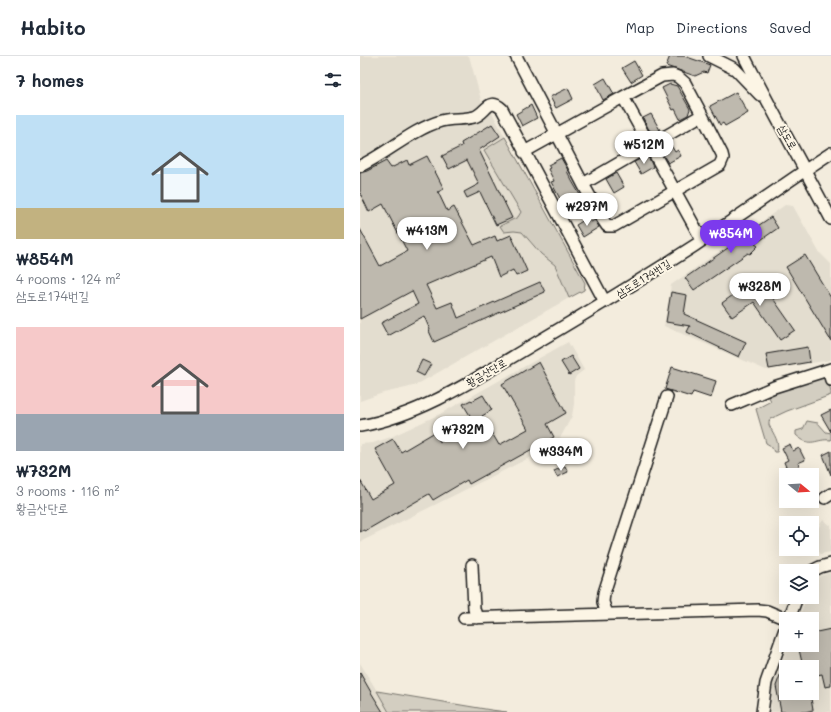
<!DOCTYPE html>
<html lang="en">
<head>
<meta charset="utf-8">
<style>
  body { margin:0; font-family:Mali,"Poor Story",sans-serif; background:#f2f2f3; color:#1f2937; height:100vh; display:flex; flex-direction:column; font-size:15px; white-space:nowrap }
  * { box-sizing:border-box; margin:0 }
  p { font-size:13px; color:#747a83 }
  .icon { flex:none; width:22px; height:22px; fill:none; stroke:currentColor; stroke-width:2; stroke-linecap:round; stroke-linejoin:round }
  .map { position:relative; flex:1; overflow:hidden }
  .details { display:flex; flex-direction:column; background:#fff; width:360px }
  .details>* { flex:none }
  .needle { width:26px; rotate:108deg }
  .controls { position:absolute; left:419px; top:412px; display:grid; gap:8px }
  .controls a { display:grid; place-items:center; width:40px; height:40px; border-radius:0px; background:#fff; box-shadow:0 4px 16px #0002; font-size:20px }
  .price { position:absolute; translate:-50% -34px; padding:0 9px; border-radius:14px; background:#fff; color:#222; font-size:13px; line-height:26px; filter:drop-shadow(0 1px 2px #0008) }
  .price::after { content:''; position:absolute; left:50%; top:24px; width:12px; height:9px; margin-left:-6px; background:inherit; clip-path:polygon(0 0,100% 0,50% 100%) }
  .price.active { background:#7c3aed; color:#fff }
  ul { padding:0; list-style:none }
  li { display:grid; align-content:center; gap:8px; height:212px; padding:0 16px }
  li span { display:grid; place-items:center; height:124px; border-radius:0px; color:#555 }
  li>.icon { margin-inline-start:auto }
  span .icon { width:72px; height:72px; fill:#fffc; stroke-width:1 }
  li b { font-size:17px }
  h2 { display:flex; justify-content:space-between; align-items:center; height:48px; padding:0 16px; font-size:17px }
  header { display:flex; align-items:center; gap:24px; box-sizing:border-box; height:56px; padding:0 20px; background:#fff; border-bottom:1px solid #e0e1e3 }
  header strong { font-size:19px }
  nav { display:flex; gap:22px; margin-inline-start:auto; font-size:14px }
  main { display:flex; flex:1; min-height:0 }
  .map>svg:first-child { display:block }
</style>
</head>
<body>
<header>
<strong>Habito</strong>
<nav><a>Map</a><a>Directions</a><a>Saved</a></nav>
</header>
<main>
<section class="details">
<h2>7 homes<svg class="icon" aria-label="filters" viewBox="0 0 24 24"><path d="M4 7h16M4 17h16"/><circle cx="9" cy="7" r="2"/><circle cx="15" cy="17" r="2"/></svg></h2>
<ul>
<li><span style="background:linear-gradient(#bfe0f5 75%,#c2b280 0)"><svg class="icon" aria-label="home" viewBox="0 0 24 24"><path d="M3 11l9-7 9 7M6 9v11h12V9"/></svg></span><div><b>₩854M</b><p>4 rooms · 124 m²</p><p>삼도로174번길</p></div></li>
<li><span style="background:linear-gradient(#f6c9c9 70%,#9aa5b1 0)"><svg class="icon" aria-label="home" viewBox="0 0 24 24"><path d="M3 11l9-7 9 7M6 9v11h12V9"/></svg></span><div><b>₩732M</b><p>3 rooms · 116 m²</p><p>황금산단로</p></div></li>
</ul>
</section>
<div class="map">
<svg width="471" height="656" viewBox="0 0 471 656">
  <rect width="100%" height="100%" fill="#f3ecdd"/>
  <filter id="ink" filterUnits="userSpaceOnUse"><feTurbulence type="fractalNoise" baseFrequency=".025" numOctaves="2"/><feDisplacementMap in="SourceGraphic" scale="8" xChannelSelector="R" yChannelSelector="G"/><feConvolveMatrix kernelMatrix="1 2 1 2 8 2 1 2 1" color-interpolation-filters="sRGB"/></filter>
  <g filter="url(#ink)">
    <path fill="#e3ddcf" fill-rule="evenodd" d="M0 0H109L122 47 116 53 109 57 74 61 68 63 0 104Z
      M130 53 145 81 124 94 161 156 159 161 141 170 144 176 154 175 162 176 181 198 195 209 209 242 56 329 46 332 23 337 0 345V114L72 72Z
      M425 149 433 150 459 196 471 208V304L406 314 304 270 311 229Z
      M208 286 224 314 216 320 214 325V348L212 360 199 384 185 394 0 486V388L13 387 31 381 80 358Z
      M463 464 470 469 471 468V496L460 498 452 482Z
      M471 516V656H410L413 629 428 589H452V563H438L447 541H452V529L458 521ZM426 611H452V637H426Z
      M0 607 17 635 29 656H0Z"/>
    <path fill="#d3cec1" stroke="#78756e" d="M145 81 225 227 224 234 209 242 195 209 181 198 162 176 154 175 144 176 140 170 158 161 161 156 124 94Z
      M464 320C468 324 471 333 471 339L427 355 410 363 409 366V369C414 379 420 386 417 396H414L411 390 406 387 396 353 411 345 408 339Z
      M447 365 458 367 466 376 471 377V384C456 382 451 393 436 379V375L443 373Z
      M17 635 131 654 147 656H29Z"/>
    <path fill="#beb9ae" stroke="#1c1c1c" d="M310 0H324L350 9 347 17 344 16 335 20 306 10Z
      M274 5 282 19 271 26 262 12Z
      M245 22 254 38 243 44 235 28Z
      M310 28 317 30 330 53 328 59 320 63 315 53 313 54 302 32Z
      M208 32 213 43 196 52 190 41Z
      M376 36 388 57 365 70 363 67 360 69 350 50Z
      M171 49 177 62 162 70 156 58Z
      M291 58 300 74 295 77 289 74 283 62Z
      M132 68 140 80 119 94 152 162 136 169 120 136 107 142 104 136 119 128 107 104 89 113 82 100 102 90 101 87Z
      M309 86 315 96 318 94 321 100 308 107 300 94 302 90Z
      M67 100 84 133 78 136 87 155 94 151 114 189 135 180 137 185 151 179 167 215 156 220 153 214 139 221 131 201 66 229 77 252 92 246 98 262 180 226 185 236 74 286 69 275 70 274 64 260 28 280 21 267 58 248 52 235 0 263V173L20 210 47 195 23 148 9 156 0 137V117L7 115 26 105 31 112 47 104 49 109Z
      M284 101 289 102 293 111 281 118 274 106Z
      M201 102 208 114 207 115 212 125 223 144 206 154 191 126 194 125 188 113 190 112 188 109Z
      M256 117 264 131 254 137 246 123Z
      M411 161 418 172 395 188 398 190 390 198 388 197 334 234 325 222 372 189 373 190 386 178Z
      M229 163 231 166 235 164 239 171 223 181 216 169 224 164 225 166Z
      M445 199 471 242V285L426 211Z
      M398 221 435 274 420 284 394 246 372 261 362 247Z
      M311 236 327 239 324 258 386 286 379 301 327 276 330 270 306 266Z
      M448 291 450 306 409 313 406 298Z
      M211 300 219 313 209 319 201 306Z
      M62 304 71 308 64 320 56 316Z
      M179 306 206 357 187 368 194 381 109 428 107 424 73 444 69 438 5 475 4 474 0 476V424L11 443 35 429 15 393 33 383 41 396 75 376 80 386 114 366 103 348 111 344 112 345 123 339 132 354 122 360 139 389 168 373 142 328Z
      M312 311 356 325 351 342 333 336 331 341 305 333Z
      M471 354V376L461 359Z
      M430 388 433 395 439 392 445 404 438 407 443 419H428L425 411H426L424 406 428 404 422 392Z
      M471 395V419L463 399Z
      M205 410 208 416 197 421 194 415Z
      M471 573V630L465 631 462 618 452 620V611H443L438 589H452V577Z
      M425 606 426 637H450L453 654 445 656H421L416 630Z
      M0 617 12 638 23 656H0Z"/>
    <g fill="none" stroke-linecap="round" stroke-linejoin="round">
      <defs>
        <path id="minor" d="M156 0 223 128
          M349 0 375 13 400 39
          M384 0C412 55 442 108 471 163
          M263 41 302 20 313 19 318 21 325 27 342 59
          M342 59 362 98 363 102 360 109 254 170H247L243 164 223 128Z
          M164 96 263 41 342 184
          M0 110C28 97 51 74 81 65 91 62 103 64 114 61 126 58 128 40 142 53L245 246
          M468 314 471 324
          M372 349 414 331 471 313
          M0 370C63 359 120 320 174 288 228 256 281 224 334 190 380 160 425 127 471 97
          M465 442 471 438
          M112 509 114 553 117 562
          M452 515 460 511 471 508
          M247 558 243 546 244 537 307 341
          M104 562 398 554 407 555 426 563
          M429 563 437 541
          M402 656 406 627 426 570"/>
      </defs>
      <use href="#minor" stroke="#1c1c1c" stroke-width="14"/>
      <use href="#minor" stroke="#fcf5e5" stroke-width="11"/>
    </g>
  </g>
  <g text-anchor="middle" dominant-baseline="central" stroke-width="4" stroke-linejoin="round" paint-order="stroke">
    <g font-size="11" fill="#1c1c1c" stroke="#fcf5e5">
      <text transform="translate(428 81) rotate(60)">삼도로</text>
      <text transform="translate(283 222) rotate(-32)">삼도로174번길</text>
      <text transform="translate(126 316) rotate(-30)">황금산단로</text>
    </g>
  </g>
</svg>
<div class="controls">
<a><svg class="needle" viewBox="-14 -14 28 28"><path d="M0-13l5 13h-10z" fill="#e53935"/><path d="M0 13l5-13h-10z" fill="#747a83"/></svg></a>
<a><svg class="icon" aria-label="locate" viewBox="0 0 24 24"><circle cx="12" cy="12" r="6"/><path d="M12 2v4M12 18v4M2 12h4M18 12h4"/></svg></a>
<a><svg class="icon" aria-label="layers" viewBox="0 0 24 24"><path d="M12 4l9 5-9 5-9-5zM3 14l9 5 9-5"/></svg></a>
<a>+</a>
<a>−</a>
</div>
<b class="price" style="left:284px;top:109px">₩512M</b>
<b class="price" style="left:227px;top:171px">₩297M</b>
<b class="price" style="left:67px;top:195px">₩413M</b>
<b class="price active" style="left:371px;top:198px">₩854M</b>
<b class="price" style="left:400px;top:251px">₩328M</b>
<b class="price" style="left:103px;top:394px">₩732M</b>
<b class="price" style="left:201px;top:416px">₩334M</b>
</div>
</main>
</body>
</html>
